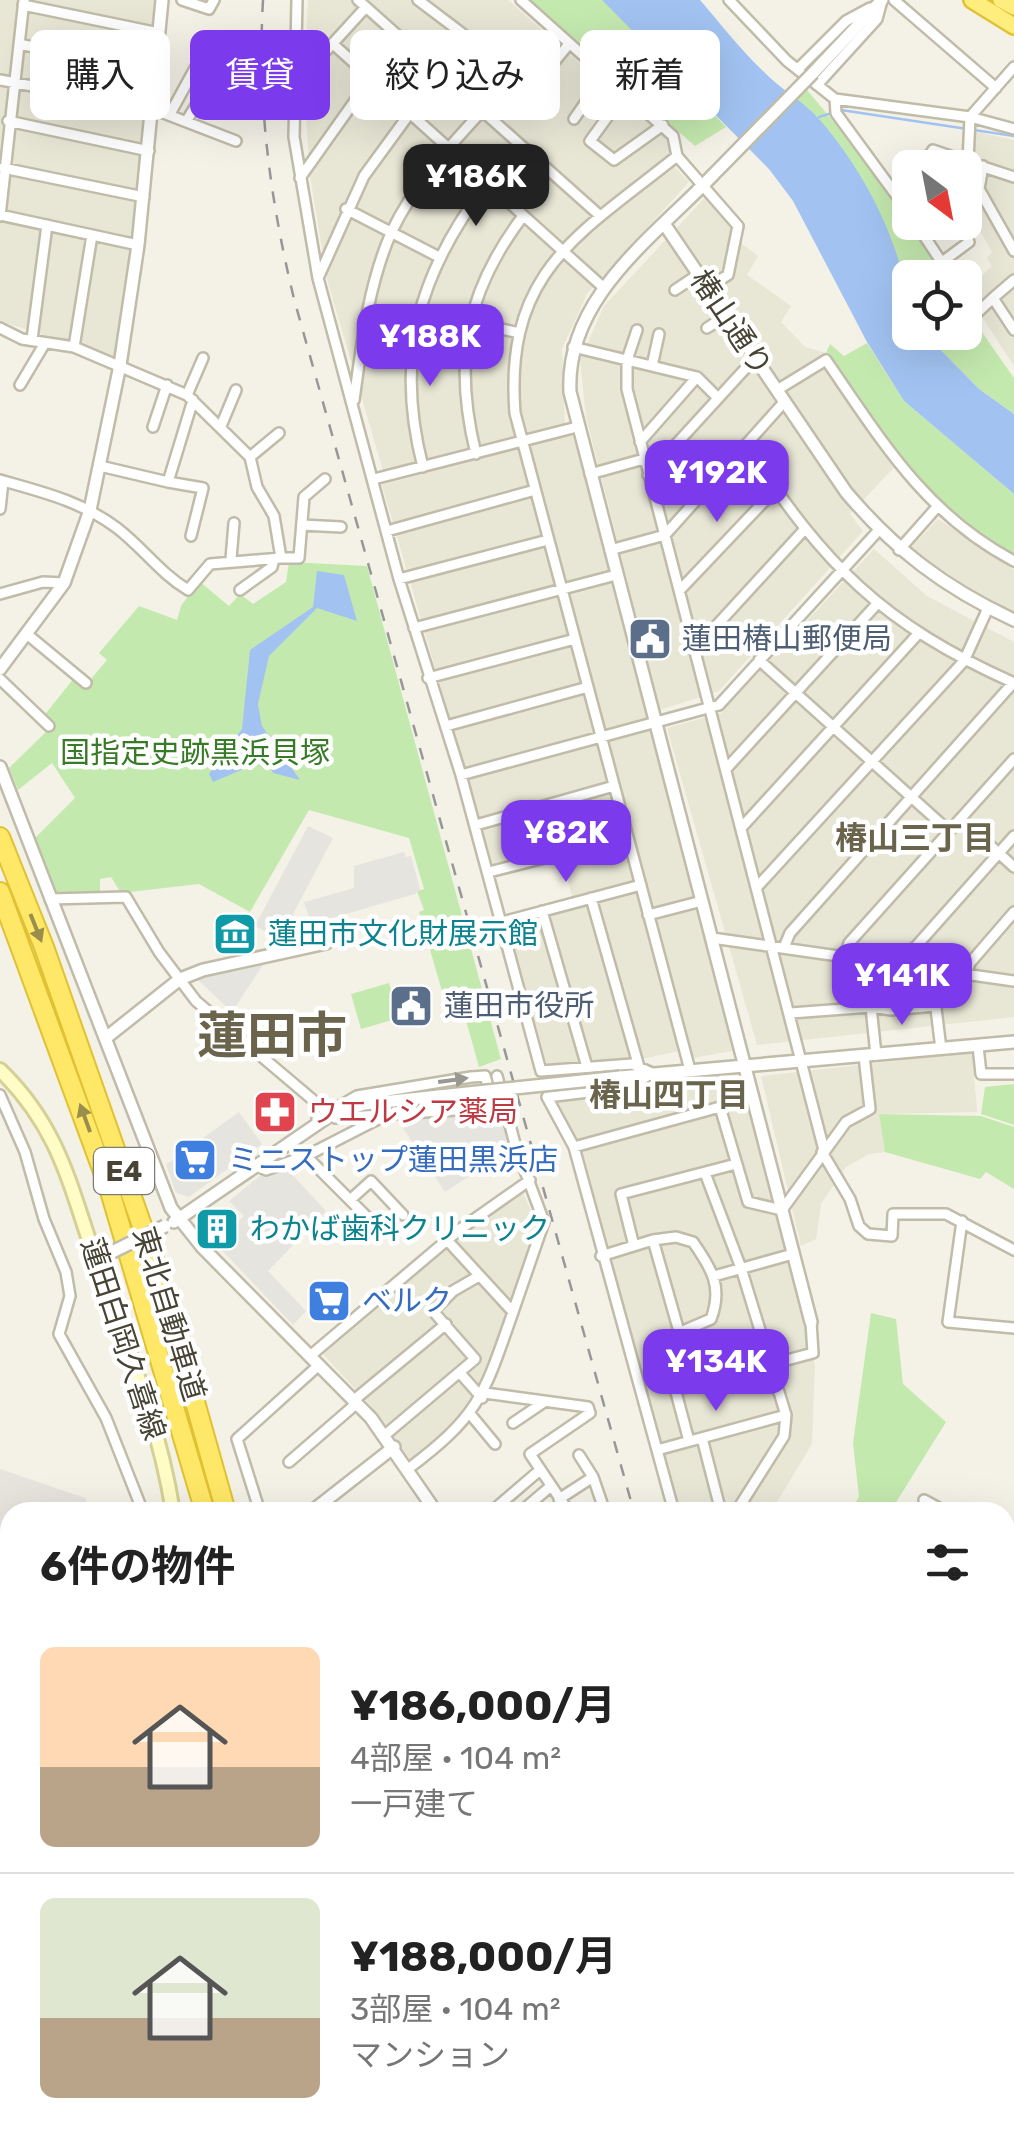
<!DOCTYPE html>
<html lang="ja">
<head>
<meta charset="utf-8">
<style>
  body { margin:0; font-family:Rubik,"Noto Sans JP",sans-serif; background:#f2f2f2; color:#222; height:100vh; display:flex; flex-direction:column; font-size:38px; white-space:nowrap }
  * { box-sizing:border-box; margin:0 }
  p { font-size:32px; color:#767676 }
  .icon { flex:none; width:55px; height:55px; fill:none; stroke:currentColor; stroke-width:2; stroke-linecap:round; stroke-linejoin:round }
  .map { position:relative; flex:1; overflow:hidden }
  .details { position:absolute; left:0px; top:1502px; width:1015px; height:642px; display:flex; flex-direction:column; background:#fff; border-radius:30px 30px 0 0; box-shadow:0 10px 40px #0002 }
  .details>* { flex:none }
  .banner { position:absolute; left:30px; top:30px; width:955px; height:90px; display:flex; gap:20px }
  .needle { width:65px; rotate:148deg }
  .controls { position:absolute; left:892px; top:150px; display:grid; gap:20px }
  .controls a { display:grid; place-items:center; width:90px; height:90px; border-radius:15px; background:#fff; box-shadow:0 10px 40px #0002; font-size:50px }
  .price { position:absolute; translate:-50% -85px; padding:0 22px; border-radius:20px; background:#7c3aed; color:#fff; font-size:32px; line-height:65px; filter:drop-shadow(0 2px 5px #0008) }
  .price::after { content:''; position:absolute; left:50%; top:60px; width:30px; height:22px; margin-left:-15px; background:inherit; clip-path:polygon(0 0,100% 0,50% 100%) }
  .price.current { background:#222; color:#fff }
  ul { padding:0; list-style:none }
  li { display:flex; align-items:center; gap:30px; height:250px; padding:0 40px }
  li+li { border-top:2px solid #e0e0e0 }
  li span { display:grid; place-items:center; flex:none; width:280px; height:200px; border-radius:15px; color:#555 }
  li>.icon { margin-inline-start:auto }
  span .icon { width:120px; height:120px; fill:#fffc; stroke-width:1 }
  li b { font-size:42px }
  h2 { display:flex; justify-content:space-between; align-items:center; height:120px; padding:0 40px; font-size:42px }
  .pill { padding:0 35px; border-radius:15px; background:#fff; box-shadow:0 10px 40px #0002; font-size:35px; line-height:90px }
  .pill.current { background:#7c3aed; color:#fff }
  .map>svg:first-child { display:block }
</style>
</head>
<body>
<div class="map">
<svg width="1014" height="2144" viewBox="0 0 1014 2144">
  <rect width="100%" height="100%" fill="#f4f2e7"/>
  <path fill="#e8e6d5" d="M0 0H156L133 231 115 358 0 321Z
    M308 0H508L673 145 666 158 689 182 587 294 562 349 565 428 383 471 327 279 310 176 304 89Z
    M963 129 1014 140V366L965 291 992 266 987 258 992 252 965 204Z
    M712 190 741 224 738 241 758 256 747 275 791 306 781 322 805 347 826 353 900 461 850 514 863 531 719 691 660 710 586 417 580 360 604 306Z
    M573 434 737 1050 694 1058 690 1049 627 1062 548 1068 508 923 575 906 561 857 495 874 382 485Z
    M938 519 1014 569V612L983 597 910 549Z
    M874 549 927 596 1014 642V1017L757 1045 667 728 721 713Z
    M972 1052 977 1112 879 1114 885 1152 869 1154 846 1167 821 1204 816 1239 801 1246 761 1076Z
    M746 1078 815 1364 812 1444 771 1512H680L583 1153 558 1102Z
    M523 1193 537 1224 482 1387 463 1418 412 1462 370 1405 321 1352 461 1235Z"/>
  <path fill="#e6e4dc" d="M0 1469 85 1498 91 1512H10V1836L0 1872Z"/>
  <path fill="#c4e9af" d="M527 0H604L726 127 695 146Z
    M807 90 870 165 945 277 910 278V296C883 224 858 151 797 100Z
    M965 308 1014 378V414L979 389 924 333 965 332Z
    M867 343 904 401 1014 494V556C921 503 885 439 826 353L830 344 844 356Z
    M289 562 367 566 501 1059 479 1067 457 988 442 991 419 912 424 910 417 891 424 889 409 838 309 810 250 912 199 884 121 893 111 877 100 879V893L57 895 34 839 75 798 52 763 18 790 9 768 49 729 43 717 74 678 85 686 107 660 99 653 139 606 177 620 181 606 199 581 229 606 240 594 253 604 286 582Z
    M389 983 399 1018 361 1029 351 994Z
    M1014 1084V1125L981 1114 985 1087Z
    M879 1114 981 1116 1014 1127V1189L986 1172 980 1179 885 1152Z
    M871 1313 896 1319 903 1384 946 1422 890 1512H849L859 1497 853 1443Z"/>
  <path fill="#e5e4df" d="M308 826 333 838 280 939 255 926Z
    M404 852 406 857 411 856 420 889 415 894 311 924 304 902 354 888V866Z
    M263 965 232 1012 198 980 210 976Z
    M497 1105 512 1149 445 1192 395 1116Z
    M239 1112 262 1144 189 1197 176 1193 166 1164 178 1157 189 1173 210 1159 199 1141Z
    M286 1168 326 1211 268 1271 306 1311 293 1325 215 1243 244 1216 229 1201 261 1175Z"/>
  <path fill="#a2c3f2" d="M602 0H700C720 23 739 48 761 69 778 88 802 100 819 119 868 175 910 258 910 332L924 333 979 389 1014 414V494L904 401 867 342 793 201 769 169Z
    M317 571 344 575 357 621 317 608 269 656 258 704 262 726 300 780 273 773 267 759 213 782 209 774 242 729 250 650 313 607Z"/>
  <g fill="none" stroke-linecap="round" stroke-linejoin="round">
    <path stroke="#a2c3f2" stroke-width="2.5" d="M819 117 841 110 1014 136"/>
    <defs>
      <path id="minor" d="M182 0 209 9 214 0
        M297 0 294 137 318 278 399 579 461 775 541 1071 632 1064 652 1073
        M358 0 598 214
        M418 0 463 34 505 86
        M521 0 673 136 677 156 738 226 728 275 708 287
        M729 0 787 61 835 99 970 117 1014 129
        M894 0 996 88
        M23 5 159 33
        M19 44 156 73
        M333 44 604 288
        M1014 67 970 117 968 162 1014 177
        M798 69 846 21 870 8
        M0 80 153 109 236 141
        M817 85 877 19 881 4
        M294 86 366 7
        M624 94 590 141 614 160 663 125
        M835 99 836 113 910 214
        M170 114 206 48 224 60 187 120
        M574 119 603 77
        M8 121 149 151
        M677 156C580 234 504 270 515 413L690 1070
        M983 166 979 189 1014 251
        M3 168 144 197
        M921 168 933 150 968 162
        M300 178 371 78
        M900 199 910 184
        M346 209 437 256
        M0 215 138 245
        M0 216 24 0
        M915 222 952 278
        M942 262 969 242
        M319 276 364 176 410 113
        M1014 280 993 298 1014 330
        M675 290 699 274
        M965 298 976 314 993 298
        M419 310 519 333
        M0 328 22 339 74 347 187 395 250 457 257 487 274 516 281 558 210 564 188 590C160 573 143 548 117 528 81 501 42 492 0 480
        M707 328 727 315
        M637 330 627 360V389L824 1150
        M32 339 47 225
        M74 347 92 235
        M573 347 697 377 718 398
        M361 353 410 354
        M652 366 659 334
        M20 385 45 343
        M777 390 826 360C882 441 925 514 1014 561
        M187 395 203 358
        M354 400C362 343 368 286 391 233 417 177 464 131 505 86L523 100 569 44
        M221 426 236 390
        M153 427 167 385
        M640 442 697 377
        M746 445C824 565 882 624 1014 683
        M476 454C453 361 465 293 523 216
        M250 457 279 433
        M100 466 168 482 193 400
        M423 467C394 356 419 273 487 183
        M590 474 644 459
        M648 475 755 358
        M374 479 577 427
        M168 482 203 488 191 536
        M0 509 3 481
        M302 525 341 527
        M387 531 535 490
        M610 550 665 535 785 401
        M899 550 937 507
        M281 558H299L304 497 325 479
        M231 559 234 523
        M399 579 548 540
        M240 590 272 567 274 559
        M680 590 775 490
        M0 594 43 582 64 583
        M414 628 616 575
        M28 635 86 683
        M695 649 803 531
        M759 660 949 831
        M428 678 575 639
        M0 679 49 726
        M446 726 588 687
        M726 769 876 605
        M461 775 719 705 878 531
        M961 819 1014 867
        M476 825 614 786
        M742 827 918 634
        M489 872 627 837
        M757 887 964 661 988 608
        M591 898 639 1067
        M50 899 126 897 159 952 196 1001 326 1111
        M542 911 587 1067
        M648 915 702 901
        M502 922 641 885
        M712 938 1014 981
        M785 945 790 933 1013 683
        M845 955 849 943 1014 759
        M906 964 911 952 1014 836
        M931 968 941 1049
        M966 974 970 963 1014 912
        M871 1007 891 1010 935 1006
        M791 1013 871 1007 876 1055
        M978 1046 981 1074H1014
        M646 1077 622 1088 547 1097 574 1147 674 1512
        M0 1095 25 1152 44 1219 66 1272 70 1296 59 1334 106 1418 143 1512
        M317 1119 357 1096 471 1077 485 1076 493 1103 485 1108 335 1118
        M574 1147 720 1107 748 1202 782 1210 846 1122 870 1109 864 1056
        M822 1152 850 1199 859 1226 868 1234 892 1236 893 1214H946L1014 1250
        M306 1156 369 1219
        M255 1165 266 1170 306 1156 388 1114
        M705 1173 741 1268 786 1415 784 1436 736 1512
        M350 1200 371 1181 403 1215
        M962 1221 948 1322 1014 1328
        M447 1240 513 1312 544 1222 515 1144 497 1076
        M653 1240 680 1335
        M634 1246 621 1194 736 1164
        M601 1256 653 1240 676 1237 693 1242C712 1269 723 1287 711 1319L662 1340 689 1441
        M714 1276 793 1254
        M310 1356 459 1230 530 1180
        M460 1373 482 1398
        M675 1390 813 1353 811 1322
        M485 1393 588 1407 590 1413 530 1454 569 1512
        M354 1400 446 1324
        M471 1415 495 1444
        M513 1423 544 1402
        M385 1435 475 1359 433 1311 453 1291 479 1276
        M702 1438 721 1512
        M657 1450 786 1415
        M579 1455 593 1477
        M289 1462 357 1403
        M408 1469C480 1415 484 1395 513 1312
        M559 1499 593 1477 605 1512
        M924 1500 946 1512
        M524 1509 551 1486
        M260 1512 237 1439 319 1365
        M491 1512 540 1470
        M1005 1538 1014 1540
        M1005 1617 1014 1590
        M1005 1680 1014 1684
        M1005 1727 1014 1731
        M0 1887 10 1893
        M0 2009 10 2012
        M905 2135 903 2143 911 2135"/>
      <path id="tertiary" d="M813 73 882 0
        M713 175C654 237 565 298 570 392L811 1322
        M665 225 846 492C895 550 945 588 1014 620
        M0 669 64 583 90 510 120 365 138 245 162 0
        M0 767 171 1208 203 1248 371 1418 436 1512
        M107 1037 180 979 203 970 326 943
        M620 1077 1014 1042
        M174 1222 332 1114 364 1104 439 1096
        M311 1512 394 1447
        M1005 2061 1014 2066
        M0 2136 10 2102"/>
      <path id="secondary" d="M0 1070C63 1131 71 1193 100 1272 129 1351 160 1428 173 1512
        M181 2144 183 2135"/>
      <path id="trunk" d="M972 0 1014 26
        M1001 0 1014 7"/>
      <path id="motorway" d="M0 837 44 947 159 1274 226 1512
        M0 892 109 1188 205 1512
        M332 2135 333 2144
        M353 2135 355 2144"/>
    </defs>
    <use href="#minor" stroke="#c0bca9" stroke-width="14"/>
    <use href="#tertiary" stroke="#c0bca9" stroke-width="16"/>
    <use href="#secondary" stroke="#d5d096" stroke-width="18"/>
    <use href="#trunk" stroke="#e1c134" stroke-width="20"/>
    <use href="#motorway" stroke="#e1c134" stroke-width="22"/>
    <use href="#minor" stroke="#fff" stroke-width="9"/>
    <use href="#tertiary" stroke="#fff" stroke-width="11"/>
    <use href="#secondary" stroke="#fffcc6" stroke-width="12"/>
    <use href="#trunk" stroke="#ffee7e" stroke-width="15"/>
    <use href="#motorway" stroke="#ffe867" stroke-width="18"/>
    <path stroke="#979797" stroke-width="2.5" stroke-dasharray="12 12" stroke-linecap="butt" d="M263 0C257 103 270 199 294 299L634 1512
      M827 2135 831 2144"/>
    <defs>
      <path id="tertiary-bridge" d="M713 175 813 73
        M439 1096 620 1077
        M106 1255 165 1226"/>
    </defs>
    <use href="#tertiary-bridge" stroke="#c0bca9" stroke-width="16" stroke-linecap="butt"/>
    <use href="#tertiary-bridge" stroke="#fff" stroke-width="11"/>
  </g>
  <defs><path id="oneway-solid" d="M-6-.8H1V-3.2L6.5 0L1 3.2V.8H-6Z" transform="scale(2.5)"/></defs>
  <g fill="#9a8e4c">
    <use href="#oneway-solid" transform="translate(36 928) rotate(68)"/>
    <use href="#oneway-solid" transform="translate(85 1118) rotate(-110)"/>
  </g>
  <use fill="#9a9890" href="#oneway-solid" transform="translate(453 1080) rotate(-8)"/>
  <defs>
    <symbol id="civic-square" viewBox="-11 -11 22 22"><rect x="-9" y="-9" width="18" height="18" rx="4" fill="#5c6f8a" stroke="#fff"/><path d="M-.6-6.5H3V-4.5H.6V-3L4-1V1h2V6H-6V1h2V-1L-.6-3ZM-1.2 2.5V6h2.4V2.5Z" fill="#fff"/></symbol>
    <symbol id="museum-square" viewBox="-11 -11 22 22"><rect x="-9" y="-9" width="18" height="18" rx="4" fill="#0f9aa8" stroke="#fff"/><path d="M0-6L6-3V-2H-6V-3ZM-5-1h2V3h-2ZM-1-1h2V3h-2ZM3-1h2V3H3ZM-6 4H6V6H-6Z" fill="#fff"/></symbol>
    <symbol id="pharmacy-square" viewBox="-11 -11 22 22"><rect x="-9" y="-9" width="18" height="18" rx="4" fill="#e0444e" stroke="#fff"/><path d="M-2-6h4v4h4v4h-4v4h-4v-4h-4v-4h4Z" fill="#fff"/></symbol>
    <symbol id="supermarket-square" viewBox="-11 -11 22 22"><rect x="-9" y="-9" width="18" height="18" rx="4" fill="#3f7fe0" stroke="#fff"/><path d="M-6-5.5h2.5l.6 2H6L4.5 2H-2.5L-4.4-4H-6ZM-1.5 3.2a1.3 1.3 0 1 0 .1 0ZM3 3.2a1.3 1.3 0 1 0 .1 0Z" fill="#fff"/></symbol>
    <symbol id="building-square" viewBox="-11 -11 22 22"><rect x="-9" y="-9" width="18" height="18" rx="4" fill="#0f9aa8" stroke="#fff"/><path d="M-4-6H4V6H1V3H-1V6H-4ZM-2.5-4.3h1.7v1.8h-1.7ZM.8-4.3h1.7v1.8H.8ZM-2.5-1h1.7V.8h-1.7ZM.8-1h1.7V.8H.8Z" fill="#fff"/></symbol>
  </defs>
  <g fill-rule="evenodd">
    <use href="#civic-square" x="625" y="614" width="50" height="50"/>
    <use href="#museum-square" x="210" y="909" width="50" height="50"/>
    <use href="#civic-square" x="386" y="981" width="50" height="50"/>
    <use href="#pharmacy-square" x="250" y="1087" width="50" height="50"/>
    <use href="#supermarket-square" x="170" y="1135" width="50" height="50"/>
    <use href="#building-square" x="192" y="1204" width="50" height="50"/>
    <use href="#supermarket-square" x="304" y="1276" width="50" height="50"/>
  </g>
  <g text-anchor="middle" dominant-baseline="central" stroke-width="9" stroke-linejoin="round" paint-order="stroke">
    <rect fill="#fff" stroke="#7e7c72" stroke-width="2.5" x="94" y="1148" width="60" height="46" rx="8"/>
    <g font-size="28" font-weight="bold" fill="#474436">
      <text x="124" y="1171">E4</text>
    </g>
    <g font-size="30" fill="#474436" stroke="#fff">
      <text transform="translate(731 323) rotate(56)">椿山通り</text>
      <text transform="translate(169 1314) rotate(73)">東北自動車道</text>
      <text transform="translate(123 1339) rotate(72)">蓮田白岡久喜線</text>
    </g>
    <g font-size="30" fill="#4e5e75" stroke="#fff" text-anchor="start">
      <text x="682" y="639">蓮田椿山郵便局</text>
      <text x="444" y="1006">蓮田市役所</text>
    </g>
    <g font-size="30" fill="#387b27" stroke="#fff">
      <text x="195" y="753">国指定史跡黒浜貝塚</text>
    </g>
    <g font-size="30" fill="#0d838f" stroke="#fff" text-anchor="start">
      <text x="268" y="934">蓮田市文化財展示館</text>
      <text x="250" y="1229">わかば歯科クリニック</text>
    </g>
    <g font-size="30" fill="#be3a42" stroke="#fff" text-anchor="start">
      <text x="308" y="1112">ウエルシア薬局</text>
    </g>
    <g font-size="30" fill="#366cbe" stroke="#fff" text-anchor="start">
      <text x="228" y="1160">ミニストップ蓮田黒浜店</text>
      <text x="362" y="1301">ベルク</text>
    </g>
    <g font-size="32" font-weight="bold" fill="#6a644d" stroke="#fff">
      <text x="915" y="838">椿山三丁目</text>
      <text x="669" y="1095">椿山四丁目</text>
    </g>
    <g font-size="50" font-weight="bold" fill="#6a644d" stroke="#fff">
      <text x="272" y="1036">蓮田市</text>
    </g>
  </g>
</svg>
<div class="controls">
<a><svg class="needle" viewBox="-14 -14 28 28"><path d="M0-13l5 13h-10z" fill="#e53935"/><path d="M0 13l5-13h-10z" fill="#767676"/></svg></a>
<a><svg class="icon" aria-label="locate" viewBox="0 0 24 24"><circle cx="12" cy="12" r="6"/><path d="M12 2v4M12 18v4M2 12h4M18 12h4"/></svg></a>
</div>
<b class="price current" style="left:476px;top:229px">¥186K</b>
<b class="price" style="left:430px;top:389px">¥188K</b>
<b class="price" style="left:717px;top:525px">¥192K</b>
<b class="price" style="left:566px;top:885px">¥82K</b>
<b class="price" style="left:902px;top:1028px">¥141K</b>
<b class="price" style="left:716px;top:1414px">¥134K</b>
<div class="banner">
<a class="pill">購入</a>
<a class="pill current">賃貸</a>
<a class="pill">絞り込み</a>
<a class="pill">新着</a>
</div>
<section class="details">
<h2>6件の物件<svg class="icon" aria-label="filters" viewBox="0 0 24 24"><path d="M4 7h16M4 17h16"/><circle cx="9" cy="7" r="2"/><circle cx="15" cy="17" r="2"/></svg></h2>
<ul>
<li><span style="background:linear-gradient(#ffd9b3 60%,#b9a48a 0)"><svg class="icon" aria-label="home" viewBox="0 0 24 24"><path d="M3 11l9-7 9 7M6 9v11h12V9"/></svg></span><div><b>¥186,000/月</b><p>4部屋 · 104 m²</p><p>一戸建て</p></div></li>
<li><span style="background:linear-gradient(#dfe7d0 60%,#b9a48a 0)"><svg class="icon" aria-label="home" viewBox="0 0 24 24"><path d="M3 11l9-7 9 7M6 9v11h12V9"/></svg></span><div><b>¥188,000/月</b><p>3部屋 · 104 m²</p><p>マンション</p></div></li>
</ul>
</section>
</div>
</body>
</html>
